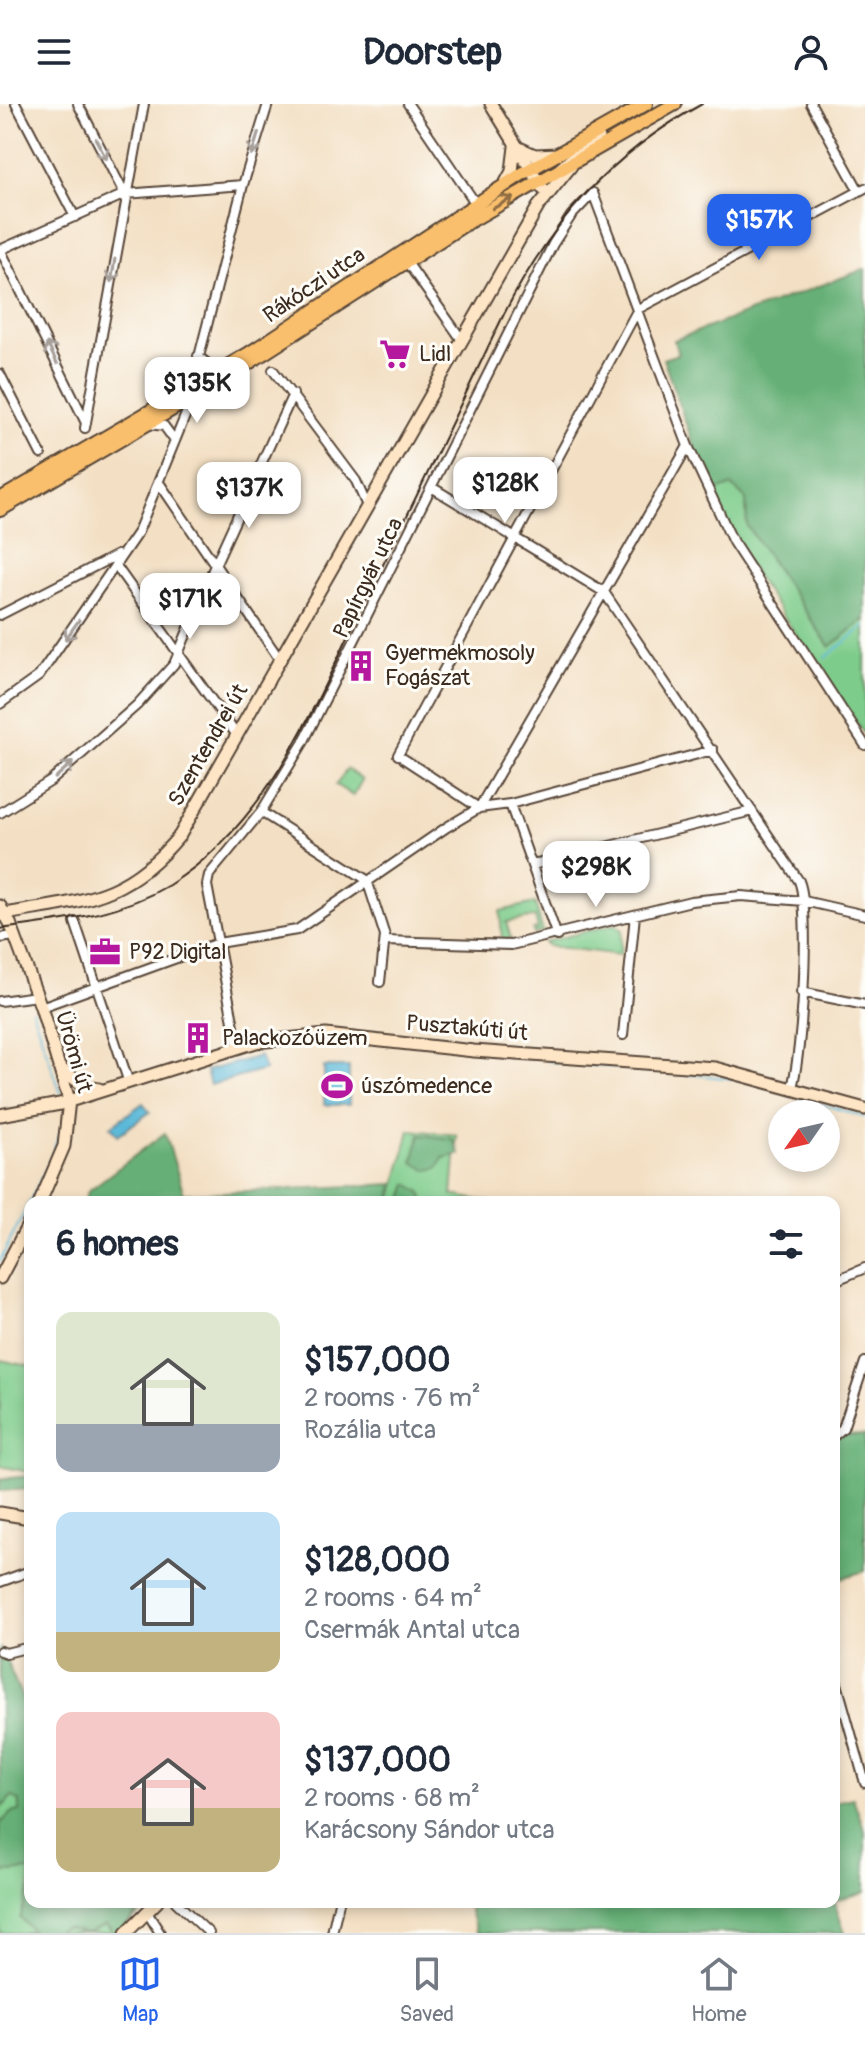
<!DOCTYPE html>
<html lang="en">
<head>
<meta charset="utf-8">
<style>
  body { margin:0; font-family:Pangolin,sans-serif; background:#f6f6f7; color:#1f2937; height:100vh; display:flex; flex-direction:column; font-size:30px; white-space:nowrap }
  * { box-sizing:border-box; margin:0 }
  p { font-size:26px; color:#747a83 }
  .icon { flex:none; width:44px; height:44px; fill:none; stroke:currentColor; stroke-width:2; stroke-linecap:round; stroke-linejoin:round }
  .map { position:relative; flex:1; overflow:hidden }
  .sheet { position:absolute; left:24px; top:1092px; width:816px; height:712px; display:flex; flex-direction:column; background:#fff; border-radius:16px; box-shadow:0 4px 12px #0003 }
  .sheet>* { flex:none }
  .needle { width:52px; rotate:236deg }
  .controls { position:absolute; left:768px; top:996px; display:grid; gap:16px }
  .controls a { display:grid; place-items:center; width:72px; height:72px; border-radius:50%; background:#fff; box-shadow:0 4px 12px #0003; font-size:40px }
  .price { position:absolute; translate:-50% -68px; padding:0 18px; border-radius:16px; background:#fff; color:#222; font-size:26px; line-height:52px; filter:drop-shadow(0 2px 4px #0008) }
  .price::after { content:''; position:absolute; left:50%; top:48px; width:24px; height:18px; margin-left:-12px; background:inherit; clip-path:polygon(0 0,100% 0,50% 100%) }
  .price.active { background:#2563eb; color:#fff }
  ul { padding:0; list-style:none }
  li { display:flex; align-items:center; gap:24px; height:200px; padding:0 32px }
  li span { display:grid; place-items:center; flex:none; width:224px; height:160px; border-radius:16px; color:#555 }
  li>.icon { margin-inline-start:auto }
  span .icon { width:96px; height:96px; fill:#fffc; stroke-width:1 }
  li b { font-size:34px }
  h2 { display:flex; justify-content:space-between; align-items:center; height:96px; padding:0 32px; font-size:34px }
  header { display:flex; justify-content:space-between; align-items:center; height:104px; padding:0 32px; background:#fff; font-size:36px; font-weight:700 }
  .tab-bar { display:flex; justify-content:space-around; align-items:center; height:112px; border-top:2px solid #e0e1e3; background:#fff; font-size:22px; color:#747a83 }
  .tab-bar a { display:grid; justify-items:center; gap:4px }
  .tab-bar .active { color:#2563eb }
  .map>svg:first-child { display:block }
</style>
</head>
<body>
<header><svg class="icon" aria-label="menu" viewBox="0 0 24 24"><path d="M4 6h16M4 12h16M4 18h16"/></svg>Doorstep<svg class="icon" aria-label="person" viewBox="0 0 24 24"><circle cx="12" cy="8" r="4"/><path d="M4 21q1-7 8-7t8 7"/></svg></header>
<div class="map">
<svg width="865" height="1829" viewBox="0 0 865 1829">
  <rect width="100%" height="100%" fill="#fdfcf7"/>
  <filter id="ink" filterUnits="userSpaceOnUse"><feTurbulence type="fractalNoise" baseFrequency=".0125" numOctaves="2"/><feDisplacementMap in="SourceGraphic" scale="16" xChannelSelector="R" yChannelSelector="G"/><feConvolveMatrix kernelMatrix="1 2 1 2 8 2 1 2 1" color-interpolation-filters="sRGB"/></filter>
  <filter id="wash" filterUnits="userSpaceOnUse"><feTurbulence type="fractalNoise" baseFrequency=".006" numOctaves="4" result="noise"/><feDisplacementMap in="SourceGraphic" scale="32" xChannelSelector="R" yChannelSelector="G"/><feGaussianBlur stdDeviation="1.8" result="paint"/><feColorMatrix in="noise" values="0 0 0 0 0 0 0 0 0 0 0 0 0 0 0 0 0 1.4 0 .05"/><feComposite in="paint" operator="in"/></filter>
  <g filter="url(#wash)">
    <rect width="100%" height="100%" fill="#f3dfc3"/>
    <path fill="#7ecc8b" stroke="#5c7b54" stroke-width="2" d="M732 381 746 395 747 422 829 542 865 515V631L733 439 712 388Z
      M347 665 362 676 353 692 336 681Z
      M535 799 543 828 534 830 533 826 538 825 535 813 506 818 511 835 502 836 500 807Z
      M615 820 622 826 620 851 548 842 544 838Z
      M410 1026 457 1031 452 1091 490 1098H391Z
      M0 1256 30 1262 29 1368 0 1362Z
      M0 1544 30 1613V1798H151L120 1829H0Z"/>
    <path fill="#66b077" stroke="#506d4a" stroke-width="2" d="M865 165V515L830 543 747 422 746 395 732 382 715 387 694 342 663 255 678 250 674 236Z
      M165 1029 184 1090 394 1080 391 1098H84L88 1087Z
      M420 1031 453 1035 460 1050 443 1054 438 1064 427 1066 413 1058Z
      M408 1080 421 1088 424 1098H402Z
      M865 1331V1467L834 1476V1332Z
      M30 1372V1385L0 1387V1375Z
      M0 1552 5 1553 30 1613V1766L0 1769V1720L11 1709 19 1707V1697L12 1692 0 1706Z
      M853 1694 865 1727V1788L834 1797V1698Z
      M30 1783V1798H147L119 1829H113L106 1821 87 1829 65 1824 54 1829H22L32 1826 20 1814Z
      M467 1798H834L845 1829H477Z"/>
    <path fill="#5ab8d8" stroke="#4a717b" stroke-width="2" d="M260 952 265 966 210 981 206 967Z
      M324 963H349V1001H324Z
      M143 999 150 1008 118 1031 111 1022Z"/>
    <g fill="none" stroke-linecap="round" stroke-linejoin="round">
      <path stroke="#5ab8d8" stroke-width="2" d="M825 554 865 522
        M32 906 61 989
        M547 957 736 975
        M784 989 865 1013
        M0 1157 48 1061 61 1026"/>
    </g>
  </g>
  <g filter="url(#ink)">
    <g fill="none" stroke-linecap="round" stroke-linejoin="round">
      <defs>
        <path id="street" d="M16 0 75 113
          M78 0 124 89
          M408 0 476 100
          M811 0 859 87
          M0 145 86 319
          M0 146 125 90 243 81
          M406 157 462 236
          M638 205 865 84
          M198 252 209 261 221 265
          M273 266 356 377 367 402
          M0 270 41 350
          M191 284 243 81 268 0
          M149 320 164 322 175 337
          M85 324 144 0
          M160 380 280 556
          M433 384 604 488 799 777C811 806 802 950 792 983
          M114 453 116 462 236 630
          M0 511 117 451
          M0 600 39 572 138 428 192 295
          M398 651 638 205
          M404 655 479 704
          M510 700 557 832
          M479 704 688 342
          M261 708 367 776
          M0 709 51 677 137 601 174 560 215 461 293 290
          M532 761 752 707
          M367 776 385 832 380 878
          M75 818 127 973
          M0 834 15 832
          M385 837 511 841 691 797 741 792 804 797 865 811
          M801 888 865 901
          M0 897 37 892
          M41 903 218 839 297 826 447 723 479 704 510 700 713 646
          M623 931 635 811
          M238 943 207 781 209 771 261 708 303 639 553 140 571 112 593 89 688 342 733 438 865 641
          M834 1177 865 1164
          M834 1332 843 1324 865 1258
          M0 1478 30 1467
          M0 1547 6 1549 30 1543
          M834 1569 865 1679
          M176 1798 209 1829
          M147 1808 160 1829
          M332 1829 339 1798"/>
        <path id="secondary" d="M491 0 543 85
          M515 42 535 51 558 50
          M560 65 598 32
          M504 82 512 67 515 43
          M0 802 10 819 41 903 69 996 64 1042 40 1098
          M0 811C80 796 124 799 180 731L538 103 571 62
          M60 964 84 982 99 985
          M0 1011 60 1000 256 938 326 931 474 947 715 964 865 1005
          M0 1174 30 1117
          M0 1409 30 1414
          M126 1829 157 1798"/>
        <path id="primary" d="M0 395 248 250 522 70 646 0
          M0 406 219 278 467 119 675 0"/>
      </defs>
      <use href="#street" stroke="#574537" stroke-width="12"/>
      <use href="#secondary" stroke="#574537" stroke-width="15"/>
      <use href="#primary" stroke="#574537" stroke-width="16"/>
      <use href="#street" stroke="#fff" stroke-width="8"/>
      <use href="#secondary" stroke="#fde5c5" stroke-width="11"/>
      <use href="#primary" stroke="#f9bf6d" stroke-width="12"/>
      <path stroke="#3b2a1e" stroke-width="2" d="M0 825C59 817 117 812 169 781 273 717 317 593 369 489 415 397 459 303 504 210 551 118 611 50 702 0"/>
    </g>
    <defs><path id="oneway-shaft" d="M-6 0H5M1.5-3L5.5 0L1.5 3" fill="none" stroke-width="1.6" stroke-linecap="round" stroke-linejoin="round" transform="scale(2)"/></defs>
    <g stroke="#a79f9a">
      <use href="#oneway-shaft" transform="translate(255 40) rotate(107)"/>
      <use href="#oneway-shaft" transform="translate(101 45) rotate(62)"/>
      <use href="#oneway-shaft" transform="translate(113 167) rotate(99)"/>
      <use href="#oneway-shaft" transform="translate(52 249) rotate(-116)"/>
      <use href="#oneway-shaft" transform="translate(72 526) rotate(125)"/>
      <use href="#oneway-shaft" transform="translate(64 666) rotate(-42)"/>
    </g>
    <use stroke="#906d42" href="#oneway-shaft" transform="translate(503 99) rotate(-29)"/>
  </g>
  <defs>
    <symbol id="supermarket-bare" viewBox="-9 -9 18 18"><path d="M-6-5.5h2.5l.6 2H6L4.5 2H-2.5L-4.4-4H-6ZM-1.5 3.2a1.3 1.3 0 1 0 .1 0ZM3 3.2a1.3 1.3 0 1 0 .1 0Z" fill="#b5179e" stroke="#fdfcf7" stroke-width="2.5" paint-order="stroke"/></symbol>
    <symbol id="building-bare" viewBox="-9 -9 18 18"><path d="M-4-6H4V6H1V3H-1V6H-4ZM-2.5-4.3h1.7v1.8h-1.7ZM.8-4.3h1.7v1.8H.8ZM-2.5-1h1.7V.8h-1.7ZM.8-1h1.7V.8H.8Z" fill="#b5179e" stroke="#fdfcf7" stroke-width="2.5" paint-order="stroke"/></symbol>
    <symbol id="office-bare" viewBox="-9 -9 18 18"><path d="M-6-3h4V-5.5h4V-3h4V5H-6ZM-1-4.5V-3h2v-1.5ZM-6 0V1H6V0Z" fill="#b5179e" stroke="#fdfcf7" stroke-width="2.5" paint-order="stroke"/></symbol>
    <symbol id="stadium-bare" viewBox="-9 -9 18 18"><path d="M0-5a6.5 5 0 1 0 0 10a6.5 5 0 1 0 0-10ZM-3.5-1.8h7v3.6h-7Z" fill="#b5179e" stroke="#fdfcf7" stroke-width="2.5" paint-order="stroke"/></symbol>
  </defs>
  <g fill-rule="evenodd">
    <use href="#supermarket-bare" x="373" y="228" width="44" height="44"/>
    <use href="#building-bare" x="339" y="540" width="44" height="44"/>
    <use href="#office-bare" x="83" y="826" width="44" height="44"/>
    <use href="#building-bare" x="176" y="912" width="44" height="44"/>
    <use href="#stadium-bare" x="315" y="960" width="44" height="44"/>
  </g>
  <g text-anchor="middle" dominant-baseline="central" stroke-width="6" stroke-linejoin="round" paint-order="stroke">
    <g font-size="22" fill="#3b2a1e" stroke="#fdfcf7">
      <text transform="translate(314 181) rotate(-34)">Rákóczi utca</text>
      <text transform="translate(368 474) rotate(-64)">Papírgyár utca</text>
      <text transform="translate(208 641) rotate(-60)">Szentendrei út</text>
      <text transform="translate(467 924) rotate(5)">Pusztakúti út</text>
      <text transform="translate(74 948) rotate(74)">Ürömi út</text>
    </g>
    <g font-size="22" fill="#3b2a1e" stroke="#fdfcf7" text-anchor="start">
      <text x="419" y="250">Lidl</text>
      <text x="385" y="549">Gyermekmosoly<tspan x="385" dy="25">Fogászat</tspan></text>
      <text x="129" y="848">P92 Digital</text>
      <text x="222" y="934">Palackozóüzem</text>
      <text x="361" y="982">úszómedence</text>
    </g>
  </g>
</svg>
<div class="controls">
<a><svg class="needle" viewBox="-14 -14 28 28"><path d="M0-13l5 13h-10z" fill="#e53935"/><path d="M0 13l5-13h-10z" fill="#747a83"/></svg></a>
</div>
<b class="price active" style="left:759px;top:158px">$157K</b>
<b class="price" style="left:197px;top:321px">$135K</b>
<b class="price" style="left:505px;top:421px">$128K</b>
<b class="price" style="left:249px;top:426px">$137K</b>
<b class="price" style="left:190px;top:537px">$171K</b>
<b class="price" style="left:596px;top:805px">$298K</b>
<section class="sheet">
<h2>6 homes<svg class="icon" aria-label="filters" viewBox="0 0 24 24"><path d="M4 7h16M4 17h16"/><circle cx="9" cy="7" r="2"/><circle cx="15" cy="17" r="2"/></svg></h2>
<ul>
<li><span style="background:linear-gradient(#dfe7d0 70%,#9aa5b1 0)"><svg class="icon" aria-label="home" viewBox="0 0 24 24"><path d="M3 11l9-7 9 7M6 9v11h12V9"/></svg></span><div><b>$157,000</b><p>2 rooms · 76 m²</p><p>Rozália utca</p></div></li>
<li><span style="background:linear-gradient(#bfe0f5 75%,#c2b280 0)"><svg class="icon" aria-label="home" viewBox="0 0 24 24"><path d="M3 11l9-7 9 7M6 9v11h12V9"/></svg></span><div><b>$128,000</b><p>2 rooms · 64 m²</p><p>Csermák Antal utca</p></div></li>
<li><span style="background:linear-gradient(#f6c9c9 60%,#c2b280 0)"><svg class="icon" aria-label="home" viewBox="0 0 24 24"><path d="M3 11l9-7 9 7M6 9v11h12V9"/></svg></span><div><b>$137,000</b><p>2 rooms · 68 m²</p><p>Karácsony Sándor utca</p></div></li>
</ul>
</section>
</div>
<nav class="tab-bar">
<a class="active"><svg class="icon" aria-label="map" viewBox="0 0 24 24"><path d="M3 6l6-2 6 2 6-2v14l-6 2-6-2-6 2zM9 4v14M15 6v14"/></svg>Map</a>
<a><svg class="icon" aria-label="saved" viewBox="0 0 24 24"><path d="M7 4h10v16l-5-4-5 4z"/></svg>Saved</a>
<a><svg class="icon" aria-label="home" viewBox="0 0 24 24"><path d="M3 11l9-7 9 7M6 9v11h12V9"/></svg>Home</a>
</nav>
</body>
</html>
